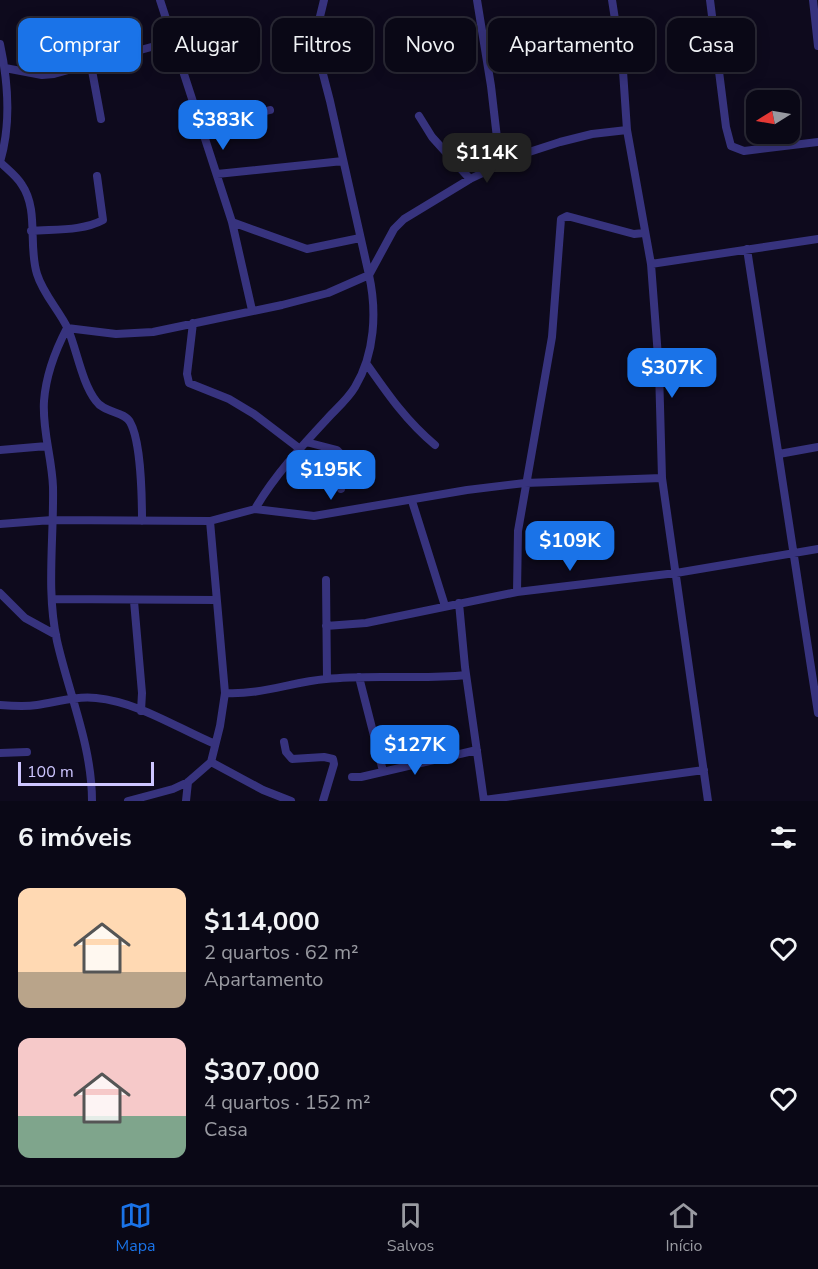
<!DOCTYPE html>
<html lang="pt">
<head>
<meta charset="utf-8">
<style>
  body { margin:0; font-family:"Nunito Sans",sans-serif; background:#181623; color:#f1f3f6; height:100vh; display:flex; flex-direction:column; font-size:22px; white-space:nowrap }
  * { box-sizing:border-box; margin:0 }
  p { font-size:20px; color:#999aa1 }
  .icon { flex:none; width:33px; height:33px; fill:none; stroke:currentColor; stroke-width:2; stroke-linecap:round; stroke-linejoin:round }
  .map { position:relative; height:801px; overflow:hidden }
  .panel { display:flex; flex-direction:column; background:#0a0816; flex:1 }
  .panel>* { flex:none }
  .banner { position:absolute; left:18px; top:18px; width:783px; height:54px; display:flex; gap:12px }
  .needle { width:39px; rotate:259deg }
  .tools { position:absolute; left:746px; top:90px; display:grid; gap:12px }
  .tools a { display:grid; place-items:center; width:54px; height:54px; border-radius:12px; background:#0a0816; box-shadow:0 3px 15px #0003,0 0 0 2px #2a2935; font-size:30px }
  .scale { position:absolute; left:18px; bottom:15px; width:136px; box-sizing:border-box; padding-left:6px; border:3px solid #cec6ff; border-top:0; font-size:16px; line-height:21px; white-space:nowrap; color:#cec6ff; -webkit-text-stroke:4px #0e0a1d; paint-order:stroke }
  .price { position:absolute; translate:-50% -51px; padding:0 14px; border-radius:12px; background:#1a73e8; color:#fff; font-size:20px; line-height:39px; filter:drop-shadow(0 2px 3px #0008) }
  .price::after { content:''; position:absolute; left:50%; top:36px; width:18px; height:14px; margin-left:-9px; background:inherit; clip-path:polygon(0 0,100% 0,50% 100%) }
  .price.selected { background:#222; color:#fff }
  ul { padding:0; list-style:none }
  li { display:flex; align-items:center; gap:18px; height:150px; padding:0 18px }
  li span { display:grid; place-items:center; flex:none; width:168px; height:120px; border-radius:12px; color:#555 }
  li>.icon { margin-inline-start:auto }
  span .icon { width:72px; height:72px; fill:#fffc; stroke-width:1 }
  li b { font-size:26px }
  h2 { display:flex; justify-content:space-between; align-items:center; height:72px; padding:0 18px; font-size:26px }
  .pill { padding:0 21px; border-radius:12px; background:#0a0816; box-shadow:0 3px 15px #0003,0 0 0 2px #2a2935; font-size:21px; line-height:54px }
  .pill.selected { background:#1a73e8; color:#fff }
  .tab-bar { display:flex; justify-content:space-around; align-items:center; height:84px; border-top:2px solid #2a2935; background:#0a0816; font-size:16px; color:#999aa1 }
  .tab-bar a { display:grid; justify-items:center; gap:3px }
  .tab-bar .selected { color:#1a73e8 }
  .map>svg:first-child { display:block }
</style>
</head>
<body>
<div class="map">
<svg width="818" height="801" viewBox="0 0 818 801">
  <rect width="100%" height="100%" fill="#0e0a1d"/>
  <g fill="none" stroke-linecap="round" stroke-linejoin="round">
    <path stroke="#37337e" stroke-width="8" d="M160 0 232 222 252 310
      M477 0 491 86 500 164
      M612 0 623 71 627 130 651 264 659 370 662 478 708 801
      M710 0 726 127 731 146 744 151 818 142
      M813 0 818 46
      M0 44C8 81 11 125 0 162
      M276 62 274 51 278 49 316 47
      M91 65 101 119
      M5 68 42 75 54 74 173 41
      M419 116 432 137 470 179
      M202 128 270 110
      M0 162C7 169 17 176 22 185 39 210 28 246 37 274 43 294 59 310 68 329 77 351 82 383 96 401 104 413 124 411 130 422 141 441 142 499 142 521
      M217 174 343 161
      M232 222 307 249 360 238
      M31 231C55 229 83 231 103 220L97 176
      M747 249 818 713
      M651 264 818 239
      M193 323 187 374 189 383 229 399 254 414 300 449
      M366 363C387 393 406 421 435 445
      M306 442 337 450 340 453 341 489
      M0 450 47 446
      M779 454 818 447
      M412 501 445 606
      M255 509C274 476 301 447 327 419 336 409 348 399 355 387 375 354 377 311 369 275L330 101 316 47V33L324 0
      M0 524 52 520 210 521 255 509 314 516 467 490 525 483 662 478
      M326 580 327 679
      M517 592 518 531 552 337 561 219 567 216 634 234 644 233
      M0 593 25 618 56 635
      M52 599 216 600
      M134 601 142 693 141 711
      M459 603 465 667 484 801
      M326 626 366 623 517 592 676 573 818 549
      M359 677 383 771
      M225 693C260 695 292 682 326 679 373 674 420 680 466 675
      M0 705C12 706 25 707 37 705 57 702 75 696 96 698 138 702 177 728 215 744
      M284 742 286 752 292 759 324 757 333 759 334 764 323 801
      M0 753 27 752
      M211 762 263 790 291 801
      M352 777H361L477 750
      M484 800 704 770
      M92 801C92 746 69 694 57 641 46 591 54 538 53 487 52 458 42 430 44 401 46 374 55 351 67 328L116 334 153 332 282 305 328 293 369 275 394 229 404 219 470 179 523 154 560 142 592 134 627 130
      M128 801 173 789 188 782 211 762 220 726 225 693 210 521
      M186 801 188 782"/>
  </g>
</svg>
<div class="tools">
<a><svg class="needle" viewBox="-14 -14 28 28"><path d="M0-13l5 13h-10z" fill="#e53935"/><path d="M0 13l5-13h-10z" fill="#999aa1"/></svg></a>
</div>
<div class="scale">100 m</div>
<b class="price" style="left:223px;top:151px">$383K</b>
<b class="price selected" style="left:487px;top:184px">$114K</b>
<b class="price" style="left:672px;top:399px">$307K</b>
<b class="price" style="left:331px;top:501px">$195K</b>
<b class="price" style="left:570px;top:572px">$109K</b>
<b class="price" style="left:415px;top:776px">$127K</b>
<div class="banner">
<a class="pill selected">Comprar</a>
<a class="pill">Alugar</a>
<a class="pill">Filtros</a>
<a class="pill">Novo</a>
<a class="pill">Apartamento</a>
<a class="pill">Casa</a>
</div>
</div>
<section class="panel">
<h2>6 imóveis<svg class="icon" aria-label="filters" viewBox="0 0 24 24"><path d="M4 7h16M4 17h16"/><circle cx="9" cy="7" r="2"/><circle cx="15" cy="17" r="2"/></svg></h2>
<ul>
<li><span style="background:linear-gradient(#ffd9b3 70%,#b9a48a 0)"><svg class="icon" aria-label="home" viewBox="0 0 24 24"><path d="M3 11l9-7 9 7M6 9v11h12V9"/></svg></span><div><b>$114,000</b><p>2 quartos · 62 m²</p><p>Apartamento</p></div><svg class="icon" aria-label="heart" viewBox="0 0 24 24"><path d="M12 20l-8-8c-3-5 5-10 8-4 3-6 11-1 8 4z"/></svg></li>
<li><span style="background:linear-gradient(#f6c9c9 65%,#7fa58c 0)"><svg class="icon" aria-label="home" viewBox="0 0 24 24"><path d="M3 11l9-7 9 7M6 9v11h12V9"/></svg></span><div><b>$307,000</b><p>4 quartos · 152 m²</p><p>Casa</p></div><svg class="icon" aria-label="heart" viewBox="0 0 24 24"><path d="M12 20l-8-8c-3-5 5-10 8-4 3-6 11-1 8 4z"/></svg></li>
</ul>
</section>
<nav class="tab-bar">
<a class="selected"><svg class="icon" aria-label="map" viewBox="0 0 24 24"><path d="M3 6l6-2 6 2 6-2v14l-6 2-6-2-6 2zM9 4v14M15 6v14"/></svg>Mapa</a>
<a><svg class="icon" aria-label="saved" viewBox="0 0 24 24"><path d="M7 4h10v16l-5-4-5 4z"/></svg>Salvos</a>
<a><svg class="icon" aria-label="home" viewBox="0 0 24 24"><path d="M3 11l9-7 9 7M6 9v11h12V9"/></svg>Início</a>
</nav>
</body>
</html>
